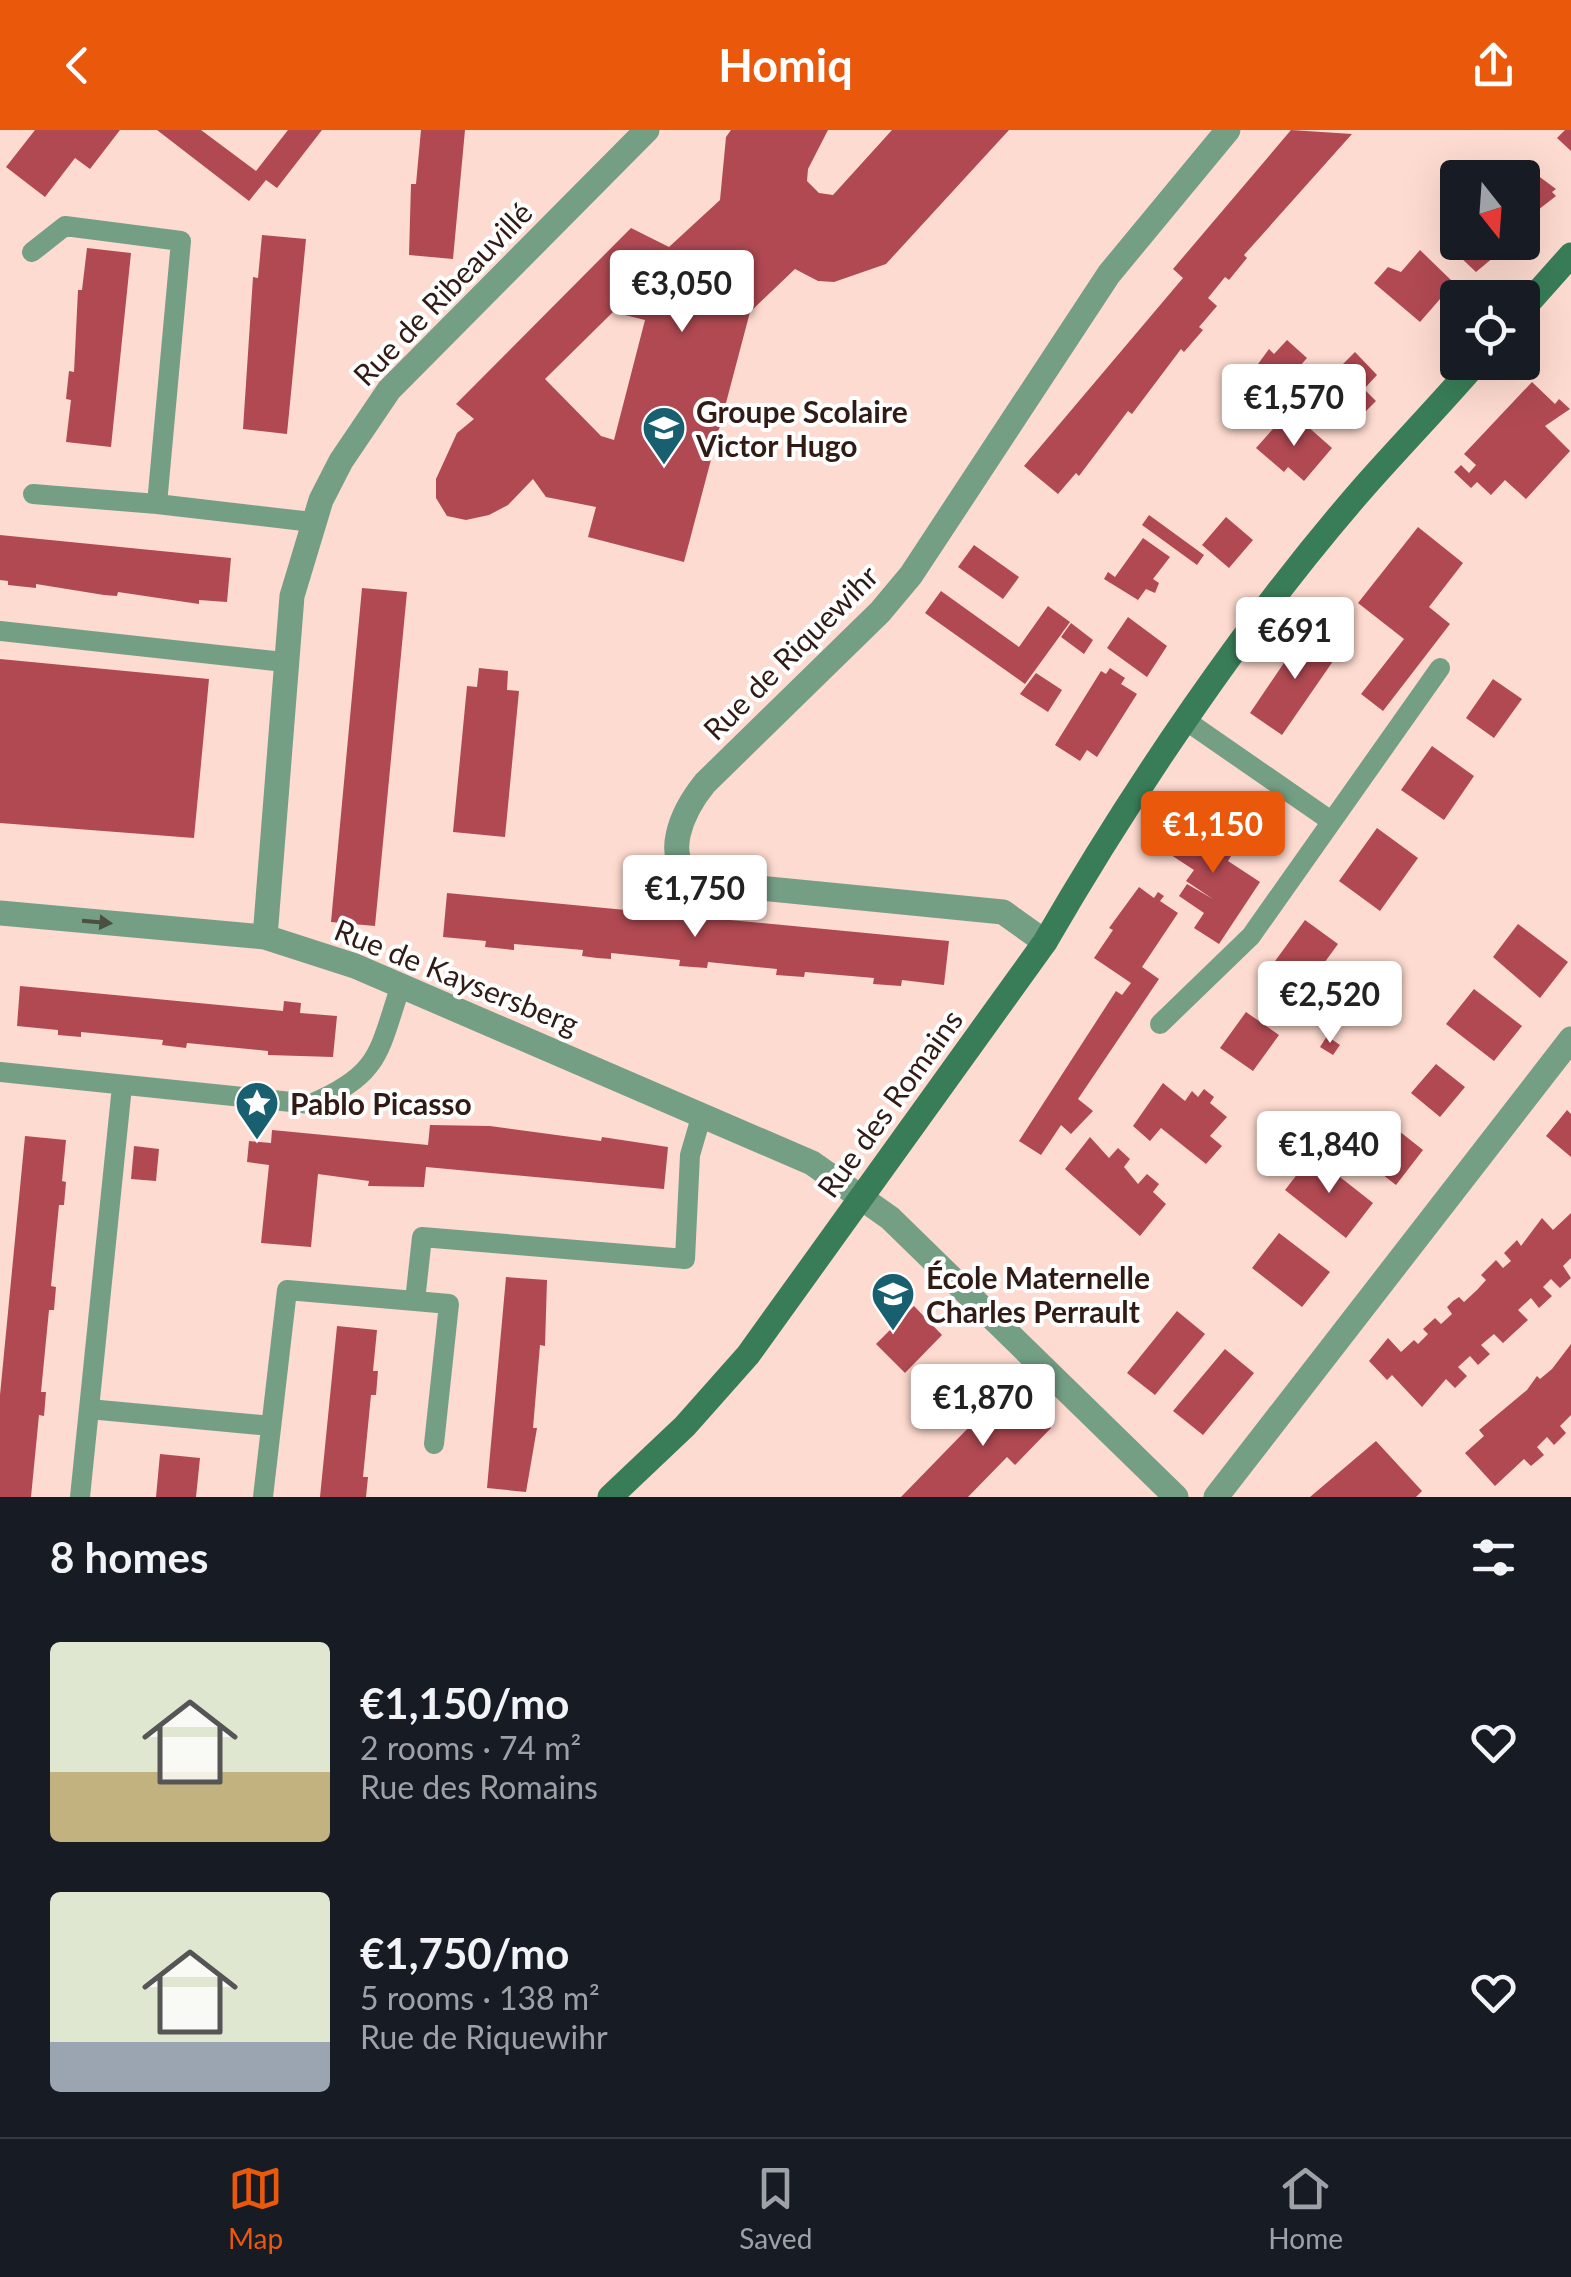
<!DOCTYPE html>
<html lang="en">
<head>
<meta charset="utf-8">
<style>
  body { margin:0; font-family:Lato,sans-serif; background:#20242c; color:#f1f3f6; height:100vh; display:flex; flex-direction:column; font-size:38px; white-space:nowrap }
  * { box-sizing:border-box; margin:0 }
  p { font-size:32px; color:#9ea1a6 }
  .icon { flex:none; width:55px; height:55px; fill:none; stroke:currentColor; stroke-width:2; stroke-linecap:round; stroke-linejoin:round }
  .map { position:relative; height:1367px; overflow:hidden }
  .details { display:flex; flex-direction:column; background:#171b24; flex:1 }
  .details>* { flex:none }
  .needle { width:65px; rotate:163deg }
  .fabs { position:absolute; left:1440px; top:30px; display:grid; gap:20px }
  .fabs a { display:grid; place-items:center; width:100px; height:100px; border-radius:10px; background:#171b24; box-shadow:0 10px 40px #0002; font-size:50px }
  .price { position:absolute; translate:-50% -85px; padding:0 22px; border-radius:10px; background:#fff; color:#222; font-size:32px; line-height:65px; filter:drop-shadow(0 2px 5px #0008) }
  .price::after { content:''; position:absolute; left:50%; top:60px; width:30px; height:22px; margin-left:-15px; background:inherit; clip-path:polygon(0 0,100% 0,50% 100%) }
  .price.selected { background:#ea580c; color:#fff }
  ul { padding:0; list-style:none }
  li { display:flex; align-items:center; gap:30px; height:250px; padding:0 50px }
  li span { display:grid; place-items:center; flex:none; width:280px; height:200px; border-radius:10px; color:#555 }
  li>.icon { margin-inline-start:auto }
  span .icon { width:120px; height:120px; fill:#fffc; stroke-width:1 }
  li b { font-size:42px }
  h2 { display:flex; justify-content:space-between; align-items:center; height:120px; padding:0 50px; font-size:42px }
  header { display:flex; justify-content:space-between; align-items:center; height:130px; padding:0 50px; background:#ea580c; color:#fff; font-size:45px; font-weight:700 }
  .dock { display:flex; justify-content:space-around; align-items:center; height:140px; border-top:2px solid #363941; background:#171b24; font-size:28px; color:#9ea1a6 }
  .dock a { display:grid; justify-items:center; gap:5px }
  .dock .selected { color:#ea580c }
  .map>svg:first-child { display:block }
</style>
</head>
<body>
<header><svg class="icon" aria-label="back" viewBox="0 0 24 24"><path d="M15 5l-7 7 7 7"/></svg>Homiq<svg class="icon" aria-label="share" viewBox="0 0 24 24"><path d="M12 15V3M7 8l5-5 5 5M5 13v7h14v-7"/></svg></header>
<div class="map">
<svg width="1571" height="1367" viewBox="0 0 1571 1367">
  <rect width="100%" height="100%" fill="#fedbd0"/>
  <path fill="#b04952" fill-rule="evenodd" d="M35 0H120L90 39 75 28 45 67 6 37Z
    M157 0H201L256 41 288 0H322L277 58 266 50 249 71Z
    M421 0H465L453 129 409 125 411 54H416Z
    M731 0H828L808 39 807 51 819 63 833 65 892 0H1009L886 134 834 152 818 151 795 139 750 182 684 432 588 407 596 377 546 367 533 349 508 375 489 385 466 390 447 386 436 368V349L457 303 474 289 456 274 631 98 669 117 720 70 726 7ZM613 182 645 190 614 310 601 306 545 249Z
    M1291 0 1352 4 1244 125 1247 128 1229 150 1225 147 1208 168 1217 176 1199 197 1203 200 1184 222 1181 219 1132 284 1128 281 1079 346 1076 343 1058 364 1024 336 1183 148 1173 139Z
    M1565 0H1571V21L1557 8Z
    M1521 33 1556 59 1552 62 1556 66 1529 87 1522 80V48H1507Z
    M1459 34 1474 48H1458V53L1449 45Z
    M1458 92V112H1505L1506 117 1476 142 1441 109Z
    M262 105 306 109 287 304 243 299 253 147 258 148Z
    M87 118 131 123 111 317 66 312 71 270 66 269 69 241 74 242 78 160H82Z
    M1420 120 1454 153 1420 192 1374 153 1388 137 1401 142Z
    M1287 210 1307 228 1293 244 1313 264 1355 222 1377 245 1364 259 1376 271 1348 299 1316 267 1298 286 1274 269 1264 284 1236 264 1269 219 1274 224Z
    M1532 252 1555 274 1559 269 1570 279 1545 296 1570 321 1526 369 1505 350 1491 365 1477 352 1471 358 1454 342 1461 335 1469 343 1476 335 1464 324Z
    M1281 290 1294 301 1306 295 1332 318 1304 351 1288 337 1284 342 1256 318Z
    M1149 385 1204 425 1197 435 1142 395Z
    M1226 387 1253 410 1229 438 1202 415Z
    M1418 397 1463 433 1429 477 1450 494 1383 581 1361 564 1404 509 1358 473Z
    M0 405 231 428 227 472 199 470V474L118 462 117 466 104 465 36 454V458L8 455V451L0 450Z
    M1143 408 1170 427 1153 449 1159 453 1155 463 1146 459 1138 470 1104 449 1108 442 1115 447Z
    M974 415 1019 447 1003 469 958 437Z
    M362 458 407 462 375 796 331 792Z
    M941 461 1019 517 1048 476 1070 492 1025 554 925 483Z
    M1128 487 1167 516 1147 547 1107 518Z
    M1071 493 1093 510 1084 524 1061 507Z
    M1307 499 1340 521 1282 605 1250 583Z
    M0 529 209 549 194 708 0 693Z
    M479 538 508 541 507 560 519 561 505 707 453 702 467 556 477 557Z
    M1110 538 1125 548 1121 554 1137 564 1097 627 1087 620 1080 631 1055 615 1101 541 1106 544Z
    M1036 543 1062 560 1048 582 1020 564Z
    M1493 549 1522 569 1494 608 1466 588Z
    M1432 616 1474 646 1444 690 1401 660Z
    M1201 679 1224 694 1220 700 1239 713 1228 731 1260 752 1219 814 1194 798 1204 783 1179 766 1187 754 1213 769 1186 751 1194 740 1171 725Z
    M1377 698 1418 728 1380 781 1339 751Z
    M1139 757 1154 768 1158 762 1164 766 1160 771 1178 783 1142 837 1159 849 1078 969 1093 981 1071 1004 1061 995 1041 1025 1019 1011 1116 861 1122 865 1131 853 1094 828 1113 800 1109 798Z
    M447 763 949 811 944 855 902 850 901 856 873 854 874 848 805 842 804 847 776 845 777 839 708 832 707 838 679 836 680 830 611 823V829L597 828 582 826 583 820 514 814V820L485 817 486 811 443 807Z
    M1305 790 1338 814 1303 862 1315 871 1304 887 1271 863 1283 848 1270 838Z
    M1518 794 1568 832 1540 868 1493 827Z
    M20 856 283 881 284 871 301 873 300 883 337 886 333 927 268 925V921L187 913 186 918 162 915 163 910 81 902V907L58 905V900L17 896Z
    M1474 859 1522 896 1494 931 1446 894Z
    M1246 882 1279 905 1253 941 1220 918Z
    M1327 906 1340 915 1333 925 1320 917Z
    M1436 934 1465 957 1440 987 1411 963Z
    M1163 953 1185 971 1192 961 1198 967 1204 959 1214 967 1210 973 1227 987 1210 1006 1222 1016 1206 1034 1161 998 1150 1011 1133 996Z
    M1567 980 1571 984V1027L1546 1006Z
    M1380 986 1423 1020 1396 1055 1352 1021Z
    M430 995 490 996 601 1011 602 1007 668 1017 664 1059 426 1037 424 1057 368 1056 369 1051 318 1044 311 1117 261 1113 269 1035 247 1032 249 1011 271 1013 272 1000 428 1015Z
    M25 1006 66 1010 62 1051 66 1052 64 1075H59L51 1156 56 1157 54 1180H49L41 1262H46L44 1286 39 1285 31 1367H0V1265Z
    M1090 1007 1109 1028 1118 1018 1130 1029 1124 1037 1138 1054 1147 1044 1159 1054 1153 1062 1166 1074 1140 1106 1065 1039Z
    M134 1016 159 1019 156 1051 131 1049Z
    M1312 1025 1373 1073 1346 1108 1285 1060Z
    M1571 1083V1128L1563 1136 1571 1148 1560 1158 1551 1149 1543 1157 1552 1166 1539 1178 1531 1168 1518 1180 1528 1190 1503 1213 1494 1204 1481 1215 1490 1224 1478 1235 1470 1226 1458 1237 1467 1246 1455 1258 1446 1249 1422 1277 1392 1245 1387 1250 1369 1231 1388 1208 1401 1222 1414 1210 1418 1214 1428 1204 1423 1199 1435 1188 1441 1194 1452 1184 1447 1177 1453 1171 1459 1167 1464 1172 1477 1160 1486 1150 1481 1145 1496 1130 1503 1138 1511 1131 1504 1123 1517 1110 1521 1116 1542 1088 1553 1100Z
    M1279 1103 1330 1142 1302 1177 1252 1138Z
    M506 1147 547 1150 545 1216 540 1215 533 1298H537L526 1362 487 1358Z
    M914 1176 942 1205 905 1243 876 1214Z
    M1177 1181 1205 1204 1155 1265 1127 1243Z
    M337 1196 377 1200 373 1241H378L376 1265H371L363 1347H368L366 1367H320Z
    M1571 1214V1285L1560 1296 1566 1303 1554 1315 1547 1307 1537 1317 1544 1325 1531 1336 1524 1329 1495 1356 1465 1323 1484 1306 1479 1300 1527 1260 1537 1246 1540 1249 1552 1239Z
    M1225 1219 1254 1243 1203 1305 1173 1281Z
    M1009 1256 1051 1298 1015 1335 1007 1327 968 1367H901Z
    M1376 1311 1422 1361 1416 1367H1310Z
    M160 1324 200 1328 196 1367H156Z"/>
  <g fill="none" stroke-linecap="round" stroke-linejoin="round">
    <path stroke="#749f85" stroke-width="20" d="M32 122 65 96 181 111 157 374 312 392
      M33 364 157 374
      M0 501 284 532
      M1188 592 1331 691
      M1160 894 1251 806 1440 538
      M0 942 311 974C381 944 378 923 401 855
      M415 1171 449 1174 434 1314
      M89 1279 271 1296
      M80 1367 122 956
      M263 1367 287 1160 415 1171 422 1107 685 1129 690 1025 702 984"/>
    <path stroke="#749f85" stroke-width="25" d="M0 783 265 807 355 836 812 1033 890 1088 1176 1367
      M265 807 292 466 321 370 341 331 389 260 647 0
      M1045 812 1003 782 698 752C657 731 684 679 705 653L880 482 911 445 1109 144 1228 0
      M1216 1367 1571 909"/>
    <path stroke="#397d58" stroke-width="25" d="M1522 180 1571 125
      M610 1367 685 1296 748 1225 1045 812C1134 658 1247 491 1364 357 1401 315 1440 275 1477 232"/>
  </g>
  <defs><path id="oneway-solid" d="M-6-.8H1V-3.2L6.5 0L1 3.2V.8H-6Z" transform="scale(2.5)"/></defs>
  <use fill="#4b5042" href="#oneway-solid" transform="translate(97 792) rotate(5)"/>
  <defs>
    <symbol id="school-pin" viewBox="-11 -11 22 30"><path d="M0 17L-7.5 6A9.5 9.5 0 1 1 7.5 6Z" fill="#185f70" stroke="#fff"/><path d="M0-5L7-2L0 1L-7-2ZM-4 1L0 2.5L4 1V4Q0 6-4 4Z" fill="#fff"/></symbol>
    <symbol id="sight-pin" viewBox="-11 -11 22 30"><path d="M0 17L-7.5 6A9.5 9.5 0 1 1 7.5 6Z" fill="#185f70" stroke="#fff"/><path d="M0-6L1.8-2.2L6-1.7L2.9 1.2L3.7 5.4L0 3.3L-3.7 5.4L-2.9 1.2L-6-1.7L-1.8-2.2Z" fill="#fff"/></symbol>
  </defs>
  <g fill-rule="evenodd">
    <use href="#school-pin" x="639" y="273" width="50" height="68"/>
    <use href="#sight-pin" x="232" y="948" width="50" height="68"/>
    <use href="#school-pin" x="868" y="1139" width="50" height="68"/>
  </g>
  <g text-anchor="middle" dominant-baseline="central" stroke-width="8" stroke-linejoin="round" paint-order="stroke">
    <g font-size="30" fill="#301b15" stroke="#fff">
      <text transform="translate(442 163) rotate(-46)">Rue de Ribeauvillé</text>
      <text transform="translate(790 522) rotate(-45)">Rue de Riquewihr</text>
      <text transform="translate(457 846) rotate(22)">Rue de Kaysersberg</text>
      <text transform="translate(889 973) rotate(-54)">Rue des Romains</text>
    </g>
    <g font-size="30" font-weight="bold" fill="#301b15" stroke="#fff" text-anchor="start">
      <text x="696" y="281">Groupe Scolaire<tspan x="696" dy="34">Victor Hugo</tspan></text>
      <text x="290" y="973">Pablo Picasso</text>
      <text x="926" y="1147">École Maternelle<tspan x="926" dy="34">Charles Perrault</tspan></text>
    </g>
  </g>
</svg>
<div class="fabs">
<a><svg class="needle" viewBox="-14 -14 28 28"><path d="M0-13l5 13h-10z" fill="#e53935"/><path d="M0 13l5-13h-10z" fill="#9ea1a6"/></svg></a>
<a><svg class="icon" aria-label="locate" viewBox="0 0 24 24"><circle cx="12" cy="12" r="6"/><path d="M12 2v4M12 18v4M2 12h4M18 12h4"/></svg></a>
</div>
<b class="price" style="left:682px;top:205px">€3,050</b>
<b class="price" style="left:1294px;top:319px">€1,570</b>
<b class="price" style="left:1295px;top:552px">€691</b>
<b class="price selected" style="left:1213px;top:746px">€1,150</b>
<b class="price" style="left:695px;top:810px">€1,750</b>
<b class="price" style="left:1330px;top:916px">€2,520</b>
<b class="price" style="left:1329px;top:1066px">€1,840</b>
<b class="price" style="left:983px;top:1319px">€1,870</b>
</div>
<section class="details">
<h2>8 homes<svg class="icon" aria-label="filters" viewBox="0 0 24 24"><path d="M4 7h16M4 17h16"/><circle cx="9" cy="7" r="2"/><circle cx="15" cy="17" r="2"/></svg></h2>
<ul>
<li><span style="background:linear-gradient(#dfe7d0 65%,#c2b280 0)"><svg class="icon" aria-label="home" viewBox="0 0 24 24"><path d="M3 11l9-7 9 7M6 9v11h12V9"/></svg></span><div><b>€1,150/mo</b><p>2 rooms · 74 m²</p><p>Rue des Romains</p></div><svg class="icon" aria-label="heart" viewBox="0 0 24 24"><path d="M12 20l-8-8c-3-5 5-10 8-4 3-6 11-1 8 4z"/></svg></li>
<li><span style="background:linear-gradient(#dfe7d0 75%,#9aa5b1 0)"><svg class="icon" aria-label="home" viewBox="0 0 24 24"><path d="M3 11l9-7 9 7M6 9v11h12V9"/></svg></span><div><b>€1,750/mo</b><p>5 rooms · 138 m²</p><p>Rue de Riquewihr</p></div><svg class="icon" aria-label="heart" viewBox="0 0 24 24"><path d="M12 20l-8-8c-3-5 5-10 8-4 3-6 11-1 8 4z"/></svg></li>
</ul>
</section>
<nav class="dock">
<a class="selected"><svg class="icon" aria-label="map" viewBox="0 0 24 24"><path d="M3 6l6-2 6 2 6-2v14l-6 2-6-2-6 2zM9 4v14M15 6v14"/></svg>Map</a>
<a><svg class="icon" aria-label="saved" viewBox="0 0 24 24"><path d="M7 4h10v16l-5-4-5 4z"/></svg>Saved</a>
<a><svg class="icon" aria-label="home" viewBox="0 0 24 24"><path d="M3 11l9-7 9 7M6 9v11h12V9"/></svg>Home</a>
</nav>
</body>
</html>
